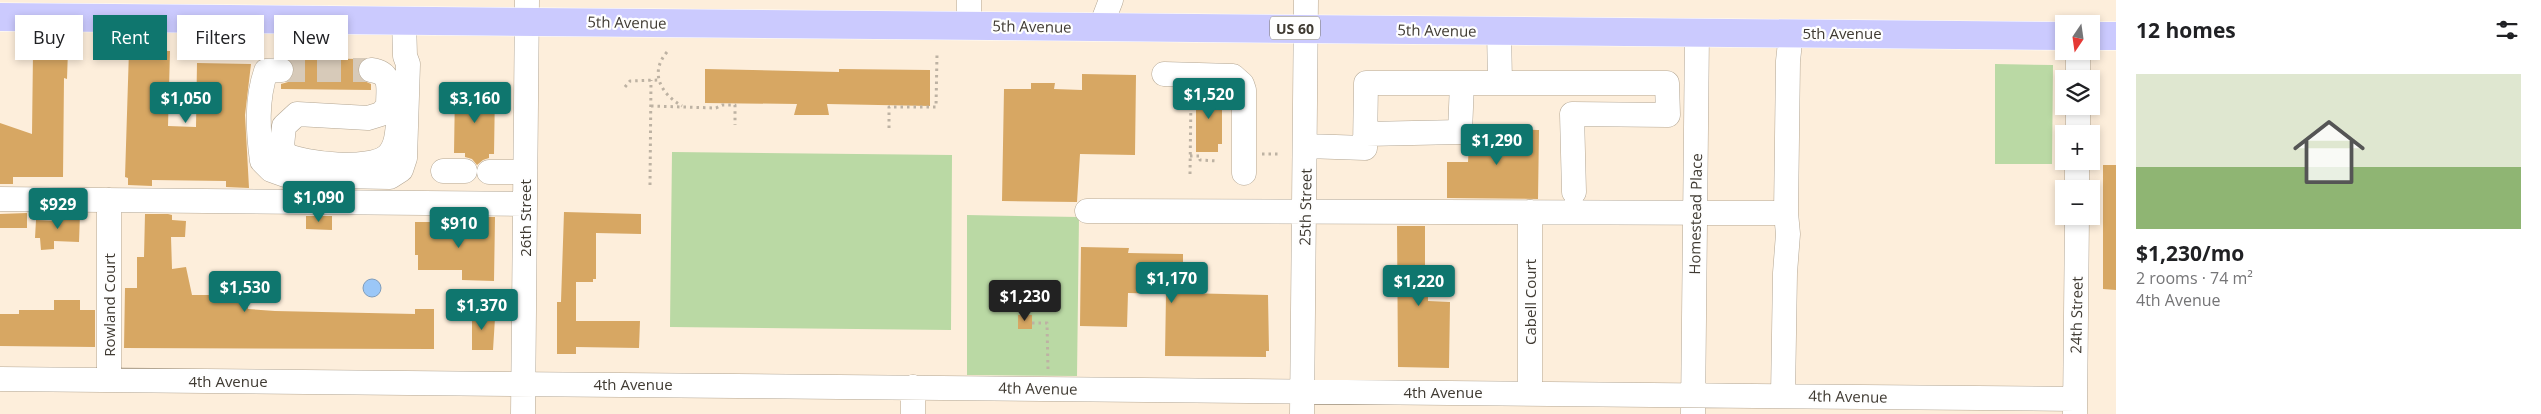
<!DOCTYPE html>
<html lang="en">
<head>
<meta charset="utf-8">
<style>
  body { margin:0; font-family:"Open Sans",sans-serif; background:#f6f6f6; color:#202124; height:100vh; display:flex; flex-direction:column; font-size:19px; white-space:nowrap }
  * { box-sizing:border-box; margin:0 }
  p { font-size:16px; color:#757577 }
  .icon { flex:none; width:28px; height:28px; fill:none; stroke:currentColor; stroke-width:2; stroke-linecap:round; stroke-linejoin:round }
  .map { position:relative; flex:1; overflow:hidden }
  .details { display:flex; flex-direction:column; background:#fff; width:425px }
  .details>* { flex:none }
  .hud { position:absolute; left:15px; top:15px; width:475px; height:45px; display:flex; gap:10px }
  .needle { width:32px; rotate:193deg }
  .controls { position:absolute; left:2055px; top:15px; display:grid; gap:10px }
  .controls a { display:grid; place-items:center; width:45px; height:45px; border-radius:0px; background:#fff; box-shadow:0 2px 8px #0003; font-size:25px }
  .price { position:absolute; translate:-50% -42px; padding:0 11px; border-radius:5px; background:#0f766e; color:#fff; font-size:16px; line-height:32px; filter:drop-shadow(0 1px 2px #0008) }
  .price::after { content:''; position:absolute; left:50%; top:30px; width:15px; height:11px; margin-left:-8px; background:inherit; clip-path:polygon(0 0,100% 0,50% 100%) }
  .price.current { background:#222; color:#fff }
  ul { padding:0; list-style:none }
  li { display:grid; align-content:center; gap:10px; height:265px; padding:0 20px }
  li span { display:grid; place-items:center; height:155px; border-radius:0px; color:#555 }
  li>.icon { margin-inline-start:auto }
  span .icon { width:90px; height:90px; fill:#fffc; stroke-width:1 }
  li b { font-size:21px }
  h2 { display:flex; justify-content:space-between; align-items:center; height:60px; padding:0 20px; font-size:21px }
  .tag { padding:0 18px; border-radius:0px; background:#fff; box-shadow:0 2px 8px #0003; font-size:18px; line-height:45px }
  .tag.current { background:#0f766e; color:#fff }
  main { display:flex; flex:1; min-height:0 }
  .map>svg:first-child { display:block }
</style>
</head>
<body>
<main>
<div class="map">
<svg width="2116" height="414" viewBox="0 0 2116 414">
  <rect width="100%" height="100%" fill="#fdeedb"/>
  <path fill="#bad9a4" d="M1995 64 2053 65 2052 164H1995Z
    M672 152 952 155 951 330 670 327Z
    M967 215 1079 217 1077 376 967 375Z"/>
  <path fill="#9bc7f7" stroke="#7f9dbc" d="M363 288a9 9 0 1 1 18 0a9 9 0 1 1-18 0Z"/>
  <path fill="#d7a763" d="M39 50H68L67 79 64 78 63 177H13V184H0V123L32 134 33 53 39 54Z
    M129 50 170 51 168 126 196 127 197 63 251 64 245 115 249 188 226 187V181L152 180V186L128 185V178L125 177Z
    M287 58 364 59 358 66V73L362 80 371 84V90L281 89V84L288 82 294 76 293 63Z
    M705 69 839 72V69L930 70V106L827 104 829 115H794L797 104 705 103Z
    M1082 74 1136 75 1135 155 1080 154 1077 202 1002 201 1004 89H1031V83H1055L1054 89 1082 90Z
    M1196 89H1222V144H1218V152H1196Z
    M455 90H495L494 154H489V158L483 160 477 165 472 159 465 157V153H454Z
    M1474 129 1539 130 1538 199 1447 198V162H1468L1469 142 1472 139Z
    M2103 165H2116V290L2103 289Z
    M564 212 641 214V234L596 233V279H593V282H576V321H640L639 348 576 347V354H557V302H561Z
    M27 213V228H0V214Z
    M57 213 80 214 79 242 54 241V249L41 250 40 238H35L36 220 57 221Z
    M145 214H168L172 215V220L186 221 185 237H171L172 269 186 267 192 295H248V309L275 311 415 314V309H434V349L124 348 125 288H137V257H144Z
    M306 216H332V230L306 229Z
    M463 217H495L494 281 462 280V270H418V255H415V222H437V235L463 236Z
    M1397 226H1425V297H1428V301L1450 302 1449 368 1398 367Z
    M1081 247 1129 248 1128 253 1183 254V293L1268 295 1269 351H1266V357L1165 356 1166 294 1128 293 1127 327 1080 326Z
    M54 300H80V310H95V347L0 346V314H19V310H54Z
    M472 309H486V318H495L493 350H472Z
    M1018 315H1032V329H1018Z"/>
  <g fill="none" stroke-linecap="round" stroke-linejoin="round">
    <path stroke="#d7cab9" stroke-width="24" stroke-dasharray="24 12" stroke-linecap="butt" d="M281 70H371"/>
    <defs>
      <path id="minor" d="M969 0V25
        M1101 26 1111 0
        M1499 30 1500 82
        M281 70 266 71C256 100 258 131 262 161L271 170 285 175 390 177 401 170 405 158 408 64 405 56 404 20
        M371 70C393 73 388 88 388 106L381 114 368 118 297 114 284 126 282 146 286 155C306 164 369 171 387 156 396 148 397 135 398 124
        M1164 74 1233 76 1242 84 1244 90V173
        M2078 79V51
        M1462 83H1667L1668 115 1572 114 1574 192
        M2078 134V106
        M1306 146 1365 148 1366 83H1462L1460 132 1366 134
        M443 171H465
        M489 172H525
        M2077 189V161
        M0 199 525 204
        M1087 211 1786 213
        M0 379 2075 399
        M109 380V200
        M1530 393V212
        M1783 395 1785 273 1788 234 1786 213 1788 61 1791 33
        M523 414 527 0
        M913 414V387
        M1302 414 1306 0
        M1693 414 1697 33
        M2075 414 2077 216"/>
      <path id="major" d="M0 17 2064 36
        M2091 36H2116"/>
    </defs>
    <use href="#minor" stroke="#b3a693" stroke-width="25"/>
    <use href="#major" stroke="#fff" stroke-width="29"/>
    <path stroke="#bdb2a3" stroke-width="3" stroke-dasharray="2.5 4" stroke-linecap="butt" d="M667 52C649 73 661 94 682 106
      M625 87 630 81 659 80
      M651 106 716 108 722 105H735V125
      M889 128V107H936L937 54
      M1262 154H1279
      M1190 156H1200V160L1217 161
      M1190 174 1191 94
      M650 185 651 80
      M1032 323H1047L1048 370"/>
    <use href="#minor" stroke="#fff" stroke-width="24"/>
    <use href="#major" stroke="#cbcafe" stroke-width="28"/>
  </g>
  <g text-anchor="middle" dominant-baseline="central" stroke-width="4.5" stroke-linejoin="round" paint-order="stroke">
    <rect fill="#fefefe" stroke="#78756f" stroke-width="1" x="1270" y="16.5" width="50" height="23" rx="4"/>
    <g font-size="14" font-weight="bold" fill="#3f3a32">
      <text x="1295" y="28">US 60</text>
    </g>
    <g font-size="15" fill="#3f3a32" stroke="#fefefe">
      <text transform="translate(627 22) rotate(1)">5th Avenue</text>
      <text transform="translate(1032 26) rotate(1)">5th Avenue</text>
      <text transform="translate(1437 30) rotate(1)">5th Avenue</text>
      <text x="1842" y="33">5th Avenue</text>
      <text transform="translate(1305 207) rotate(-89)">25th Street</text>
      <text transform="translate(1695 214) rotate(-89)">Homestead Place</text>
      <text transform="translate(525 218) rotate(-90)">26th Street</text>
      <text transform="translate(1530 302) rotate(-90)">Cabell Court</text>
      <text transform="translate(109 305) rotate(-90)">Rowland Court</text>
      <text transform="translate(2076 315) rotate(-89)">24th Street</text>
      <text x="228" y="381">4th Avenue</text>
      <text x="633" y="384">4th Avenue</text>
      <text transform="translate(1038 388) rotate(1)">4th Avenue</text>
      <text x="1443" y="392">4th Avenue</text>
      <text transform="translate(1848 396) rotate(1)">4th Avenue</text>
    </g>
  </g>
</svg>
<div class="controls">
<a><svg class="needle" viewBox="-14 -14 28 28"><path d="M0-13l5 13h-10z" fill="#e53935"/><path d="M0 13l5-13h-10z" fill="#757577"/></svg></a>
<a><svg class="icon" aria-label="layers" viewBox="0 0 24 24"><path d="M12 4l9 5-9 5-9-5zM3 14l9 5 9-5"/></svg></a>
<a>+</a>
<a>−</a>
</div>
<b class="price" style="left:1209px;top:120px">$1,520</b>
<b class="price" style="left:186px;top:124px">$1,050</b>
<b class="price" style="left:475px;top:124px">$3,160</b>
<b class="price" style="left:1497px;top:166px">$1,290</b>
<b class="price" style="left:319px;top:223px">$1,090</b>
<b class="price" style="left:58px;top:230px">$929</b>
<b class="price" style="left:459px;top:249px">$910</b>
<b class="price" style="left:1172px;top:304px">$1,170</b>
<b class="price" style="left:1419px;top:307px">$1,220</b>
<b class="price" style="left:245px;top:313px">$1,530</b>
<b class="price current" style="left:1025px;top:322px">$1,230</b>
<b class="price" style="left:482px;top:331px">$1,370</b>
<div class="hud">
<a class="tag">Buy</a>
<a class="tag current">Rent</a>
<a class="tag">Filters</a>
<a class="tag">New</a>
</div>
</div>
<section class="details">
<h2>12 homes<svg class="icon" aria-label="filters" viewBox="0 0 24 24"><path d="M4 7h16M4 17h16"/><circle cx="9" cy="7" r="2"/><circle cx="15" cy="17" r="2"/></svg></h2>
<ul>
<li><span style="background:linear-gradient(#dfe7d0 60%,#8fb573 0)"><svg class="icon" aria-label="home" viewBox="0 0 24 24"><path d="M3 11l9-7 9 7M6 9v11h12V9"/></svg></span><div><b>$1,230/mo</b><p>2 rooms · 74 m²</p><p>4th Avenue</p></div></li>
</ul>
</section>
</main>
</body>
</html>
